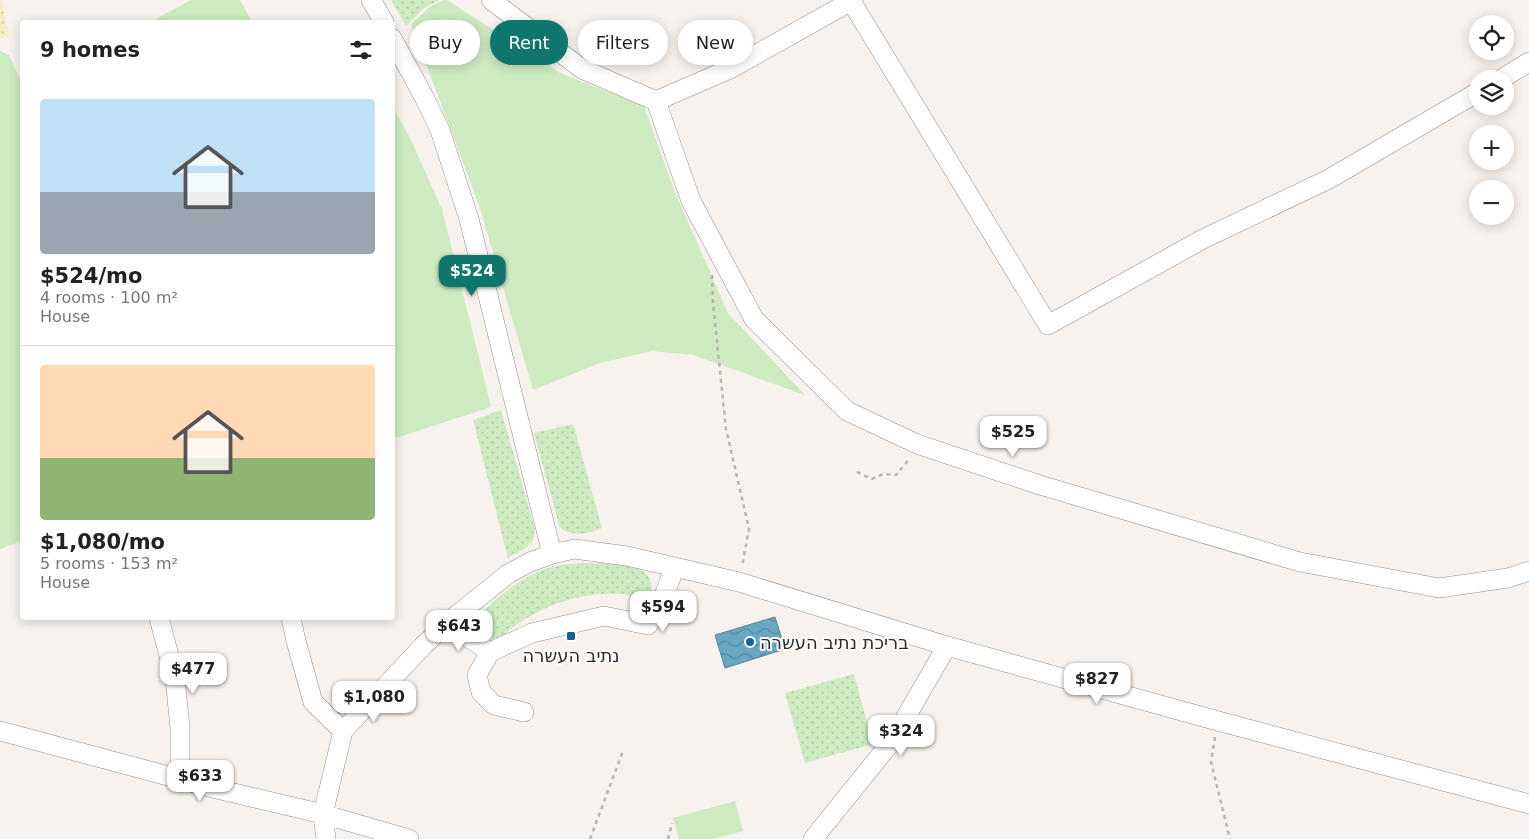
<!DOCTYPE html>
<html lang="en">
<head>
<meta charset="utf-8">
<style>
  body { margin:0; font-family:"DejaVu Sans","Noto Sans Hebrew",sans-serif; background:#f2f2f2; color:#222; height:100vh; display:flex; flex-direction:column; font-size:19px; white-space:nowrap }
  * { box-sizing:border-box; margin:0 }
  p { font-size:16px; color:#767676 }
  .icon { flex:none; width:28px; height:28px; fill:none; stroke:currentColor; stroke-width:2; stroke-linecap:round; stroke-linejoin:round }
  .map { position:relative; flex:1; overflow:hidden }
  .panel { position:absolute; left:20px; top:20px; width:375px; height:600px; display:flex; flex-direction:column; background:#fff; border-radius:5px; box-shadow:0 2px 12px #0003 }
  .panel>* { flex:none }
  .banner { position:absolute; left:410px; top:20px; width:475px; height:45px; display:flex; gap:10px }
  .fabs { position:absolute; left:1469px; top:15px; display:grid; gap:10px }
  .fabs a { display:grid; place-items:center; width:45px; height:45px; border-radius:50%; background:#fff; box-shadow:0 2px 12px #0003; font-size:25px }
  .price { position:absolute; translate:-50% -42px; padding:0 11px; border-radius:10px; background:#fff; color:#222; font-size:16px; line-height:32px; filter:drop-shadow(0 1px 2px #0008) }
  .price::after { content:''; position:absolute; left:50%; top:30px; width:15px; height:11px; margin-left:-8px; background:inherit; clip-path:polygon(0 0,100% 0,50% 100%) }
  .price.active { background:#0f766e; color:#fff }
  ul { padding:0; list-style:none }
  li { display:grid; align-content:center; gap:10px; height:265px; padding:0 20px }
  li+li { border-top:1px solid #e0e0e0 }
  li span { display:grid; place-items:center; height:155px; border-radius:5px; color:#555 }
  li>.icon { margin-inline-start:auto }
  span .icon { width:90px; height:90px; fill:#fffc; stroke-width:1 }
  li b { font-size:21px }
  h2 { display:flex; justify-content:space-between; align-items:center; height:60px; padding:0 20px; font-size:21px }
  .tag { padding:0 18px; border-radius:22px; background:#fff; box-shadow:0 2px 12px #0003; font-size:18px; line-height:45px }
  .tag.active { background:#0f766e; color:#fff }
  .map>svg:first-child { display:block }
</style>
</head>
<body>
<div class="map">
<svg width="1529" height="839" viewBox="0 0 1529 839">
  <defs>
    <pattern id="sand-dots" width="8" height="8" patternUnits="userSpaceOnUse" patternTransform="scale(1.25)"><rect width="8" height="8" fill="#f4eac4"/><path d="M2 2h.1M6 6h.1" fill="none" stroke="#d2c9a9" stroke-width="1.8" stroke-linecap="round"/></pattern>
    <pattern id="park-dots" width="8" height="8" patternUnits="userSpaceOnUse" patternTransform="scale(1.25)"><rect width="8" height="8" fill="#cdeac1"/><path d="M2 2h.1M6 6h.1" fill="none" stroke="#b0c9a6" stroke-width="1.8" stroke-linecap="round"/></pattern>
    <pattern id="water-waves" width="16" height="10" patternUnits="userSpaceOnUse" patternTransform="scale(1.25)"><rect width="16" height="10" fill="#69a8c3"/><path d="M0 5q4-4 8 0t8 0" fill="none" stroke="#57899f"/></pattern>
  </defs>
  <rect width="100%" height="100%" fill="#f8f2ee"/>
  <path fill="#cdeac1" d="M191 0H240L252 22H150Z
    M444 0H447L560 73 644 106 674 190 728 313 805 395 693 355 652 351 600 363 533 390 479 205 411 24 431 6Z
    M0 51 9 55 22 84V541L0 549Z
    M393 107 410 138 442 209 491 407 393 439Z
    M735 801 743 831 713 839H679L673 818Z"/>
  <path fill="url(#sand-dots)" d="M0 0H1L9 36 0 38Z"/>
  <path fill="url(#park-dots)" d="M391 0H439L423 9 406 26Z
    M501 410 535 529C535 547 521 550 508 558L473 420Z
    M573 424 602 528C589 534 573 537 560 528L534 433Z
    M590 563C618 564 663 561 649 602L637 608H630V595C596 590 558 599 529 617 525 620 520 622 516 625 510 629 506 635 500 637 494 640 491 638 485 636L481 625 482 613C500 594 526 574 551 567 564 564 577 563 590 563Z
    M854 674 873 744 805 763 785 693Z"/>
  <path fill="url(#water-waves)" stroke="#578395" d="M775 617 785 649 725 668 715 635Z"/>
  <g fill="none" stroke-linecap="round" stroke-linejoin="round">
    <defs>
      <path id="minor" d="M371 0 384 22
        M491 0 582 69 656 101 732 68 853 0
        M851 1 1048 325 1203 239 1329 179 1478 92
        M392 38 424 97 440 130 469 219 552 554
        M1501 79 1529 62
        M656 101 691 201 754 319 847 411 917 444 1040 485 1300 562 1439 588 1508 578 1529 571
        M159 618 175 678 180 728V779
        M291 618 296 641 313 702 343 731
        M447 623 490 652
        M524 712 494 705 481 692 477 675 490 652 532 633 604 616 648 625 662 601 675 567
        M0 731 217 789 323 814 409 839
        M326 839 323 814 343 731 423 646 447 623 508 574 530 562 552 554 574 549 627 556 739 582 947 646 1218 721 1529 804
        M813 839 892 741 947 646"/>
    </defs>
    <use href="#minor" stroke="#948f8b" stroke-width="20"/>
    <path stroke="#b9b4b1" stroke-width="2.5" stroke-dasharray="4 4" stroke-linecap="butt" d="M712 275 713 303 726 429 749 529 742 566
      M857 472 872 479 883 474 896 475 910 458
      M1215 737 1211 762 1230 839
      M590 839 623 751
      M668 839 672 823"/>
    <use href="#minor" stroke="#fff" stroke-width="19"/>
  </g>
  <g fill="#176295" stroke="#fff" stroke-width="2">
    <rect x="566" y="631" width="10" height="10" rx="2.5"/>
    <circle cx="750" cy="642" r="5"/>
  </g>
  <g text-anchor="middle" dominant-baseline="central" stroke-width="4" stroke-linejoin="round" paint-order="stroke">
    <g font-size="18" fill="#2e2c2b" stroke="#fff" text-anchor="start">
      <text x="760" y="642">בריכת נתיב העשרה</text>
      <text x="571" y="655" text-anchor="middle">נתיב העשרה</text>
    </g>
  </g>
</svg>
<div class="fabs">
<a><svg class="icon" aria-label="locate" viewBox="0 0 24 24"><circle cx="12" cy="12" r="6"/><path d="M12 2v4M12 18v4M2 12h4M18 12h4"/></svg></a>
<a><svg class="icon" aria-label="layers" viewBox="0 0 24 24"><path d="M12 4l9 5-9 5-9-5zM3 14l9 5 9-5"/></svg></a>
<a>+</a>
<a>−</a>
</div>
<b class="price active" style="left:472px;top:297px">$524</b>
<b class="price" style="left:1013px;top:458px">$525</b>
<b class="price" style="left:663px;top:633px">$594</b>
<b class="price" style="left:459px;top:652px">$643</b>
<b class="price" style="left:193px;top:695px">$477</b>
<b class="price" style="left:1097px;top:705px">$827</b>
<b class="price" style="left:374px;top:723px">$1,080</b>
<b class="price" style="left:901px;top:757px">$324</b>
<b class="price" style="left:200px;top:802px">$633</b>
<div class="banner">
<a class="tag">Buy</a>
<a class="tag active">Rent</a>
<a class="tag">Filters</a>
<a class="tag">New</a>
</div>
<section class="panel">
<h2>9 homes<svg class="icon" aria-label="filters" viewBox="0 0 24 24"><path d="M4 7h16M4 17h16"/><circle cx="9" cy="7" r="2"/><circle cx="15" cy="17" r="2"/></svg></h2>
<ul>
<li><span style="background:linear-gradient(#bfe0f5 60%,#9aa5b1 0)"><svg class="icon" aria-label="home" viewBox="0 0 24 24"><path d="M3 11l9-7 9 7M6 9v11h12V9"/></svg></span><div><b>$524/mo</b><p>4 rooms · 100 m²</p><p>House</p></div></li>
<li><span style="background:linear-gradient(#ffd9b3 60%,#8fb573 0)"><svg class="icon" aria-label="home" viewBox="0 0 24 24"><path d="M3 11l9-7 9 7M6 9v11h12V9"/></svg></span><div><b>$1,080/mo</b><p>5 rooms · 153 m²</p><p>House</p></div></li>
</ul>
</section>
</div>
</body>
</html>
